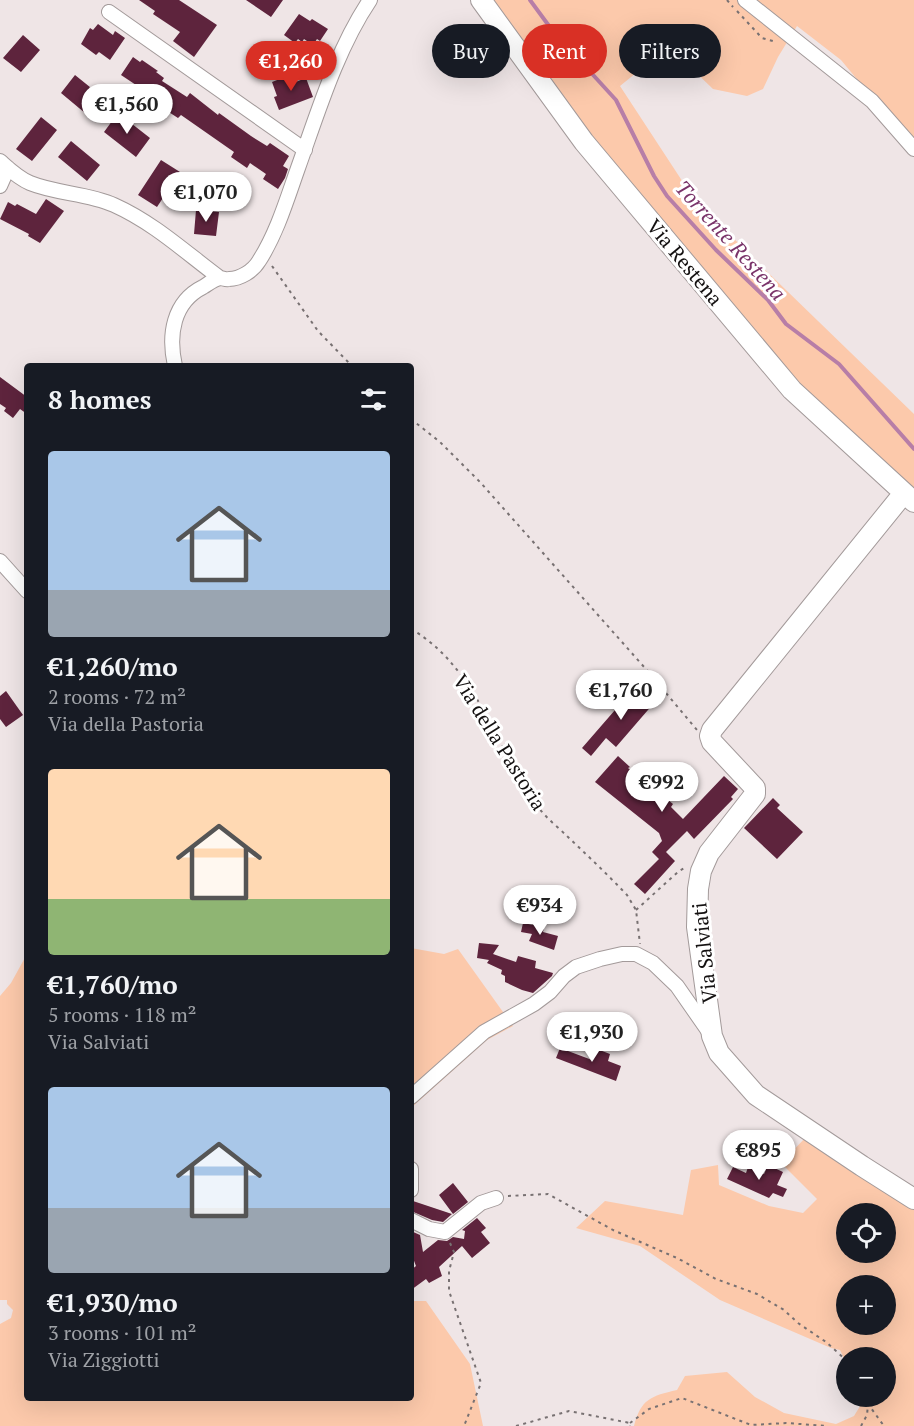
<!DOCTYPE html>
<html lang="en">
<head>
<meta charset="utf-8">
<style>
  body { margin:0; font-family:"PT Serif",serif; background:#20242c; color:#f1f3f6; height:100vh; display:flex; flex-direction:column; font-size:22px; white-space:nowrap }
  * { box-sizing:border-box; margin:0 }
  p { font-size:20px; color:#9ea1a6 }
  .icon { flex:none; width:33px; height:33px; fill:none; stroke:currentColor; stroke-width:2; stroke-linecap:round; stroke-linejoin:round }
  .map { position:relative; flex:1; overflow:hidden }
  .panel { position:absolute; left:24px; top:363px; width:390px; height:1038px; display:flex; flex-direction:column; background:#171b24; border-radius:6px; box-shadow:0 6px 24px #0002 }
  .panel>* { flex:none }
  .guide { position:absolute; left:432px; top:24px; width:392px; height:54px; display:flex; gap:12px }
  .tools { position:absolute; left:836px; top:1203px; display:grid; gap:12px }
  .tools a { display:grid; place-items:center; width:60px; height:60px; border-radius:50%; background:#171b24; box-shadow:0 6px 24px #0002; font-size:30px }
  .price { position:absolute; translate:-50% -51px; padding:0 14px; border-radius:21px; background:#fff; color:#222; font-size:20px; line-height:39px; filter:drop-shadow(0 2px 3px #0008) }
  .price::after { content:''; position:absolute; left:50%; top:36px; width:18px; height:14px; margin-left:-9px; background:inherit; clip-path:polygon(0 0,100% 0,50% 100%) }
  .price.current { background:#d93025; color:#fff }
  ul { padding:0; list-style:none }
  li { display:grid; align-content:center; gap:12px; height:318px; padding:0 24px }
  li span { display:grid; place-items:center; height:186px; border-radius:6px; color:#555 }
  li>.icon { margin-inline-start:auto }
  span .icon { width:108px; height:108px; fill:#fffc; stroke-width:1 }
  li b { font-size:26px }
  h2 { display:flex; justify-content:space-between; align-items:center; height:72px; padding:0 24px; font-size:26px }
  .pill { padding:0 21px; border-radius:27px; background:#171b24; box-shadow:0 6px 24px #0002; font-size:21px; line-height:54px }
  .pill.current { background:#d93025; color:#fff }
  .map>svg:first-child { display:block }
</style>
</head>
<body>
<div class="map">
<svg width="914" height="1426" viewBox="0 0 914 1426">
  <rect width="100%" height="100%" fill="#efe5e6"/>
  <path fill="#fcc9ab" fill-rule="evenodd" d="M475 0H914V148L841 60 797 26 778 57 763 89 747 96 713 89 687 64 684 50 689 30 620 86 692 196 751 256 914 414V504L783 383 673 264 557 118Z
    M411 948 444 954 458 949 513 1026 487 1040 411 1108Z
    M27 954V1398H411V1301H426L470 1364 483 1426H0V1324L11 1318 13 1310 7 1304V1300H0V996L11 983Z
    M809 1134 914 1196V1426H634C641 1399 651 1396 677 1390L685 1376 727 1372 755 1397 784 1413 836 1424 854 1416 862 1403 860 1397 885 1396V1358H846V1363L840 1350 831 1348 720 1300 640 1246 576 1228 605 1201 683 1215 691 1170 718 1165 719 1185 769 1206 803 1213 817 1199 781 1163ZM846 1214H885V1252H846ZM846 1286H885V1324H846Z"/>
  <g fill="none" stroke-linecap="round" stroke-linejoin="round">
    <path stroke="#b77ea7" stroke-width="4" d="M530 0 552 30 616 100 654 176 667 196 716 250 768 300 786 324 839 364 914 449"/>
  </g>
  <path fill="#5e243d" d="M139 0H179L217 25 194 57 173 41 180 32 153 14 155 11Z
    M246 0H283L271 17Z
    M299 14 310 21 312 19 328 29 320 41 317 39 313 45 304 39 302 42 298 39 295 43 284 35Z
    M98 24 113 35 115 31 125 38 110 60 99 52 96 55 81 44 90 28 93 30Z
    M23 35 40 50 21 72 3 58Z
    M133 57 140 62 142 60 158 71 156 72 164 78 162 81 187 97 190 93 218 115 219 113 251 136 267 146 270 143 289 156 283 166 288 169 285 178 278 189 263 179 266 174 250 163 247 168 231 157 234 152 181 115 178 118 161 107 163 103 121 75Z
    M75 75 106 100 91 118 61 93Z
    M290 75 293 83 306 78 313 97 279 110 274 97 277 96 272 82Z
    M118 113 150 138 136 157 104 132Z
    M41 117 57 130 32 161 16 149Z
    M71 141 100 165 87 181 58 157Z
    M161 160 180 172 157 207 138 195Z
    M46 199 64 211 40 243 28 236 29 234 0 219 8 202 15 206 17 204 36 214Z
    M196 210 219 212 216 236 194 234Z
    M0 377 27 397V414L20 409 13 418 4 411 6 408 0 404Z
    M635 687 654 703 616 747 606 738 591 756 582 748Z
    M6 691 23 715 6 727 0 719V696Z
    M618 756 630 767 628 768 673 804 671 807 683 819 724 776 738 789 731 797 733 799 694 839 687 831 666 852 675 861 645 894 634 884 659 859 652 852 662 841 659 833 595 782Z
    M773 798 780 805 777 808 803 832 777 859 744 828Z
    M523 923 544 927 543 932 558 936 554 950 529 941 532 934 521 932Z
    M479 943 499 945 493 954 516 962 518 956 536 961 535 968 553 973 552 976 533 993 522 990 505 982V976L501 974 502 970 487 963 489 960 477 958Z
    M560 1048 592 1060 597 1049 610 1054 608 1061 621 1066 616 1081 556 1058Z
    M768 1165 783 1172 777 1185 787 1189 783 1197 773 1193 769 1198 727 1179 733 1167 746 1173 748 1167 764 1174Z
    M453 1183 468 1202 453 1214 439 1195Z
    M413 1201 452 1214 443 1222 432 1220 411 1211Z
    M477 1218 486 1228 481 1232 490 1243 472 1258 462 1246 439 1267 442 1276 429 1283 426 1279 411 1290V1270L416 1266 411 1253V1231L420 1235 423 1252 438 1240 447 1241 453 1237 464 1239 465 1231 462 1230Z"/>
  <g fill="none" stroke-linecap="round" stroke-linejoin="round">
    <defs>
      <path id="street" d="M745 0 872 101 914 149
        M109 12 305 150
        M0 161C9 169 18 178 30 183 57 194 88 193 114 205 154 223 185 252 220 278
        M0 186 8 168
        M175 366C168 335 173 302 203 287 208 284 214 279 220 278 223 278 226 280 229 279 240 279 253 271 259 261 277 233 287 199 298 168 318 112 337 49 370 0
        M0 561 27 591
        M411 1097 484 1032 534 1004 550 992 564 976 576 967 600 959 622 954H636L653 963 677 986 709 1032
        M411 1169V1190
        M411 1220 429 1229 445 1232 481 1203 496 1198"/>
      <path id="secondary" d="M481 0 584 142 792 390 914 502
        M904 493 712 730 710 736 712 742 755 788V794L709 853 701 871 698 889 697 927 712 1036 719 1053 756 1095 862 1166 914 1199"/>
    </defs>
    <use href="#street" stroke="#a39a9a" stroke-width="16"/>
    <use href="#secondary" stroke="#a39a9a" stroke-width="22"/>
    <path stroke="#787172" stroke-width="2" stroke-dasharray="3 4.5" stroke-linecap="butt" d="M727 0 733 7
      M737 11 762 38 776 42
      M272 266 318 331 352 366
      M411 419 440 442 480 482 645 668 697 730
      M411 629C477 667 496 749 539 808 547 819 559 828 568 837 588 856 608 875 627 895L636 910 640 944
      M636 910 679 871 686 867
      M508 1196 548 1194 613 1230 677 1258 716 1279 757 1294 784 1310 798 1323 826 1342 846 1360
      M450 1243 454 1252 449 1271V1291L481 1383 464 1426
      M866 1396 868 1404 884 1426
      M630 1423 649 1409 682 1398 751 1425 786 1423 828 1426
      M516 1426 569 1411 630 1423V1426
      M861 1426 867 1415 868 1404"/>
    <use href="#street" stroke="#fff" stroke-width="14"/>
    <use href="#secondary" stroke="#fff" stroke-width="20"/>
  </g>
  <g text-anchor="middle" dominant-baseline="central" stroke-width="6" stroke-linejoin="round" paint-order="stroke">
    <g font-size="20" fill="#141111" stroke="#fff">
      <text transform="translate(685 262) rotate(50)">Via Restena</text>
      <text transform="translate(500 742) rotate(58)">Via della Pastoria</text>
      <text transform="translate(704 953) rotate(-96)">Via Salviati</text>
    </g>
    <g font-size="21" font-style="italic" fill="#7a346a" stroke="#fff">
      <text transform="translate(731 240) rotate(48)">Torrente Restena</text>
    </g>
  </g>
</svg>
<div class="tools">
<a><svg class="icon" aria-label="locate" viewBox="0 0 24 24"><circle cx="12" cy="12" r="6"/><path d="M12 2v4M12 18v4M2 12h4M18 12h4"/></svg></a>
<a>+</a>
<a>−</a>
</div>
<b class="price current" style="left:291px;top:92px">€1,260</b>
<b class="price" style="left:127px;top:135px">€1,560</b>
<b class="price" style="left:206px;top:223px">€1,070</b>
<b class="price" style="left:621px;top:721px">€1,760</b>
<b class="price" style="left:662px;top:813px">€992</b>
<b class="price" style="left:540px;top:936px">€934</b>
<b class="price" style="left:592px;top:1063px">€1,930</b>
<b class="price" style="left:759px;top:1181px">€895</b>
<div class="guide">
<a class="pill">Buy</a>
<a class="pill current">Rent</a>
<a class="pill">Filters</a>
</div>
<section class="panel">
<h2>8 homes<svg class="icon" aria-label="filters" viewBox="0 0 24 24"><path d="M4 7h16M4 17h16"/><circle cx="9" cy="7" r="2"/><circle cx="15" cy="17" r="2"/></svg></h2>
<ul>
<li><span style="background:linear-gradient(#a9c7e8 75%,#9aa5b1 0)"><svg class="icon" aria-label="home" viewBox="0 0 24 24"><path d="M3 11l9-7 9 7M6 9v11h12V9"/></svg></span><div><b>€1,260/mo</b><p>2 rooms · 72 m²</p><p>Via della Pastoria</p></div></li>
<li><span style="background:linear-gradient(#ffd9b3 70%,#8fb573 0)"><svg class="icon" aria-label="home" viewBox="0 0 24 24"><path d="M3 11l9-7 9 7M6 9v11h12V9"/></svg></span><div><b>€1,760/mo</b><p>5 rooms · 118 m²</p><p>Via Salviati</p></div></li>
<li><span style="background:linear-gradient(#a9c7e8 65%,#9aa5b1 0)"><svg class="icon" aria-label="home" viewBox="0 0 24 24"><path d="M3 11l9-7 9 7M6 9v11h12V9"/></svg></span><div><b>€1,930/mo</b><p>3 rooms · 101 m²</p><p>Via Ziggiotti</p></div></li>
</ul>
</section>
</div>
</body>
</html>
